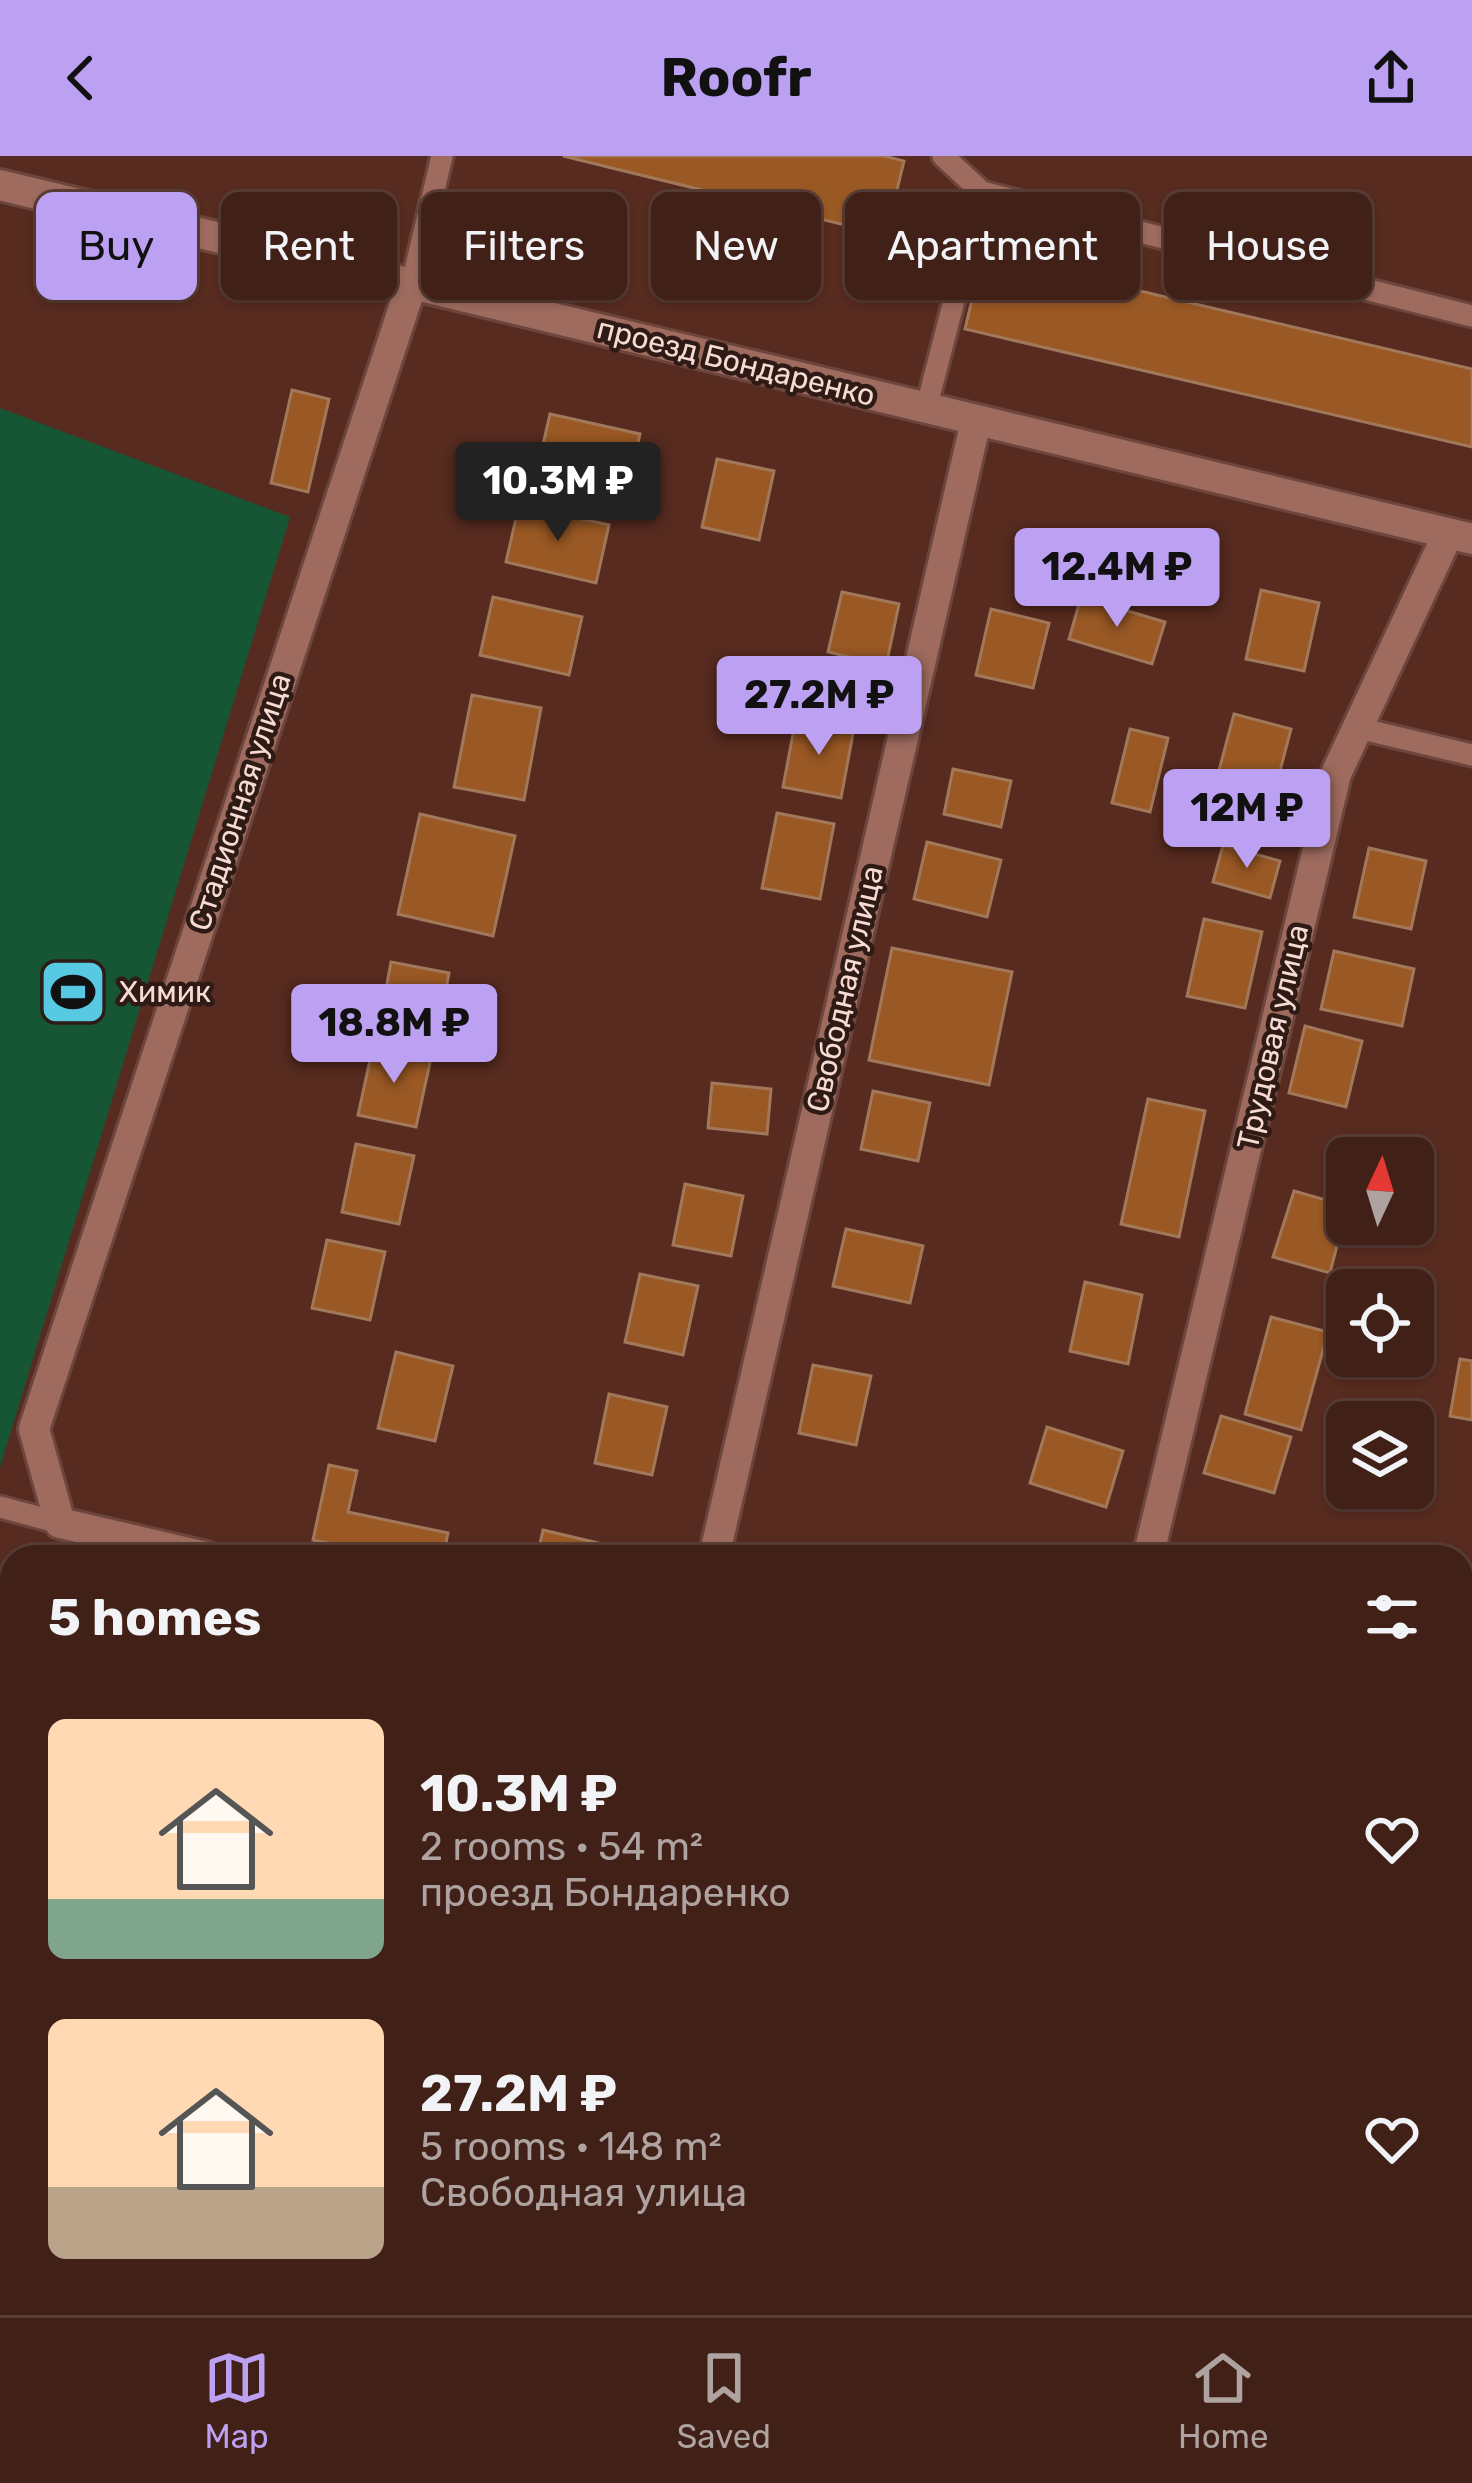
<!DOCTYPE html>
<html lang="en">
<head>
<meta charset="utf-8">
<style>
  body { margin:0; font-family:Rubik,sans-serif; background:#4c2d24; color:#f1f3f6; height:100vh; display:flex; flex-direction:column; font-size:45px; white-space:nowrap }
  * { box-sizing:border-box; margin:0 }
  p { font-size:39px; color:#aea3a1 }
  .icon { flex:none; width:66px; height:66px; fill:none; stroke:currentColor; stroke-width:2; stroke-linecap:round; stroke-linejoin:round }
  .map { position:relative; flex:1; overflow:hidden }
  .side { position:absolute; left:0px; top:1389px; width:1473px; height:771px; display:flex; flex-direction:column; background:#412017; border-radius:36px 36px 0 0; box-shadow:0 3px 9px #0004,0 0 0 3px #5a3e36 }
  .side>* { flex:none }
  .top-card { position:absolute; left:36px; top:36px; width:1401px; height:108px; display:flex; gap:24px }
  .needle { width:78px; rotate:4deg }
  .controls { position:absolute; left:1326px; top:981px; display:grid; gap:24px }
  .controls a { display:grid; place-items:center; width:108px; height:108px; border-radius:18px; background:#412017; box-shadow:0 3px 9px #0004,0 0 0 3px #5a3e36; font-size:60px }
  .price { position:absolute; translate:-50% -102px; padding:0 27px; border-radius:12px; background:#bca0f2; color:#111; font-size:39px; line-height:78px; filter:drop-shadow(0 3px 6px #0008) }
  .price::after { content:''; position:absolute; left:50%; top:72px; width:36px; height:27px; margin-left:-18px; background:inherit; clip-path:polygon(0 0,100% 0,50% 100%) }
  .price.on { background:#222; color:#fff }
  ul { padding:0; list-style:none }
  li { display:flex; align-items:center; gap:36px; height:300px; padding:0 48px }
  li span { display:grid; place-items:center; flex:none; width:336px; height:240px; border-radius:18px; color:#555 }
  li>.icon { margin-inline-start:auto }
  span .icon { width:144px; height:144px; fill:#fffc; stroke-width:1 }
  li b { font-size:51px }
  h2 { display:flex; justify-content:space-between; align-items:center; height:144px; padding:0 48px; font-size:51px }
  .chip { padding:0 42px; border-radius:18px; background:#412017; box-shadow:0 3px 9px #0004,0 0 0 3px #5a3e36; font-size:42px; line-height:108px }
  .chip.on { background:#bca0f2; color:#111 }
  header { display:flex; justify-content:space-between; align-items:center; height:156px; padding:0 48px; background:#bca0f2; color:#111; font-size:54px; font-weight:700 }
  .menu { display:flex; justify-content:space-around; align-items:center; height:168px; border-top:3px solid #5a3e36; background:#412017; font-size:33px; color:#aea3a1 }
  .menu a { display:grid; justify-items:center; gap:6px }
  .menu .on { color:#bca0f2 }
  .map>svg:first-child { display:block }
</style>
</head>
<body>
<header><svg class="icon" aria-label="back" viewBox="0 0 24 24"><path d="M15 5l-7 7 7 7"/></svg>Roofr<svg class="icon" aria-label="share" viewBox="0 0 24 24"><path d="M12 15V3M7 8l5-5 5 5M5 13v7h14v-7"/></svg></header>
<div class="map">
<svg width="1472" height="2159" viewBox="0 0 1472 2159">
  <rect width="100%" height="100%" fill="#572b1f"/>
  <path fill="#165635" d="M0 252 290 361 0 1311Z"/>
  <path fill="#995824" stroke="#a2785a" stroke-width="3" d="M563 0H884L904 5 886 79Z
    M983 98 1472 213V291L965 173Z
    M292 234 329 243 308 336 271 327Z
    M550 258 640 278 627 336 537 315Z
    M717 303 774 315 759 384 702 371Z
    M519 349 609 369 596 427 506 406Z
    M1261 434 1319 447 1304 515 1246 503Z
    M842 436 899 448 886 510 828 496Z
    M493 441 582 461 569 519 480 499Z
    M1081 441 1165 466 1152 508 1069 483Z
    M991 453 1049 467 1033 532 976 519Z
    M472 539 541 552 524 644 454 631Z
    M1234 558 1291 573 1270 653 1213 637Z
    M796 562 854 572 841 642 783 631Z
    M1130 573 1168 582 1150 656 1112 647Z
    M953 613 1011 625 1001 671 944 658Z
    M777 657 834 668 820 743 762 732Z
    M420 658 515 680 493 780 398 758Z
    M927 686 1001 704 987 761 914 743Z
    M1223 689 1280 705 1270 742 1213 726Z
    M1369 692 1426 705 1411 773 1354 761Z
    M1204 763 1262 776 1245 852 1187 840Z
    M892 792 1012 816 989 929 869 904Z
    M1334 795 1414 813 1402 870 1321 853Z
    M391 806 449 817 436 888 378 877Z
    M1305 870 1362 885 1346 951 1289 937Z
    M373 890 431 902 416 971 358 959Z
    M712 927 771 933 767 978 708 972Z
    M873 935 930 947 918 1005 861 993Z
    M1148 943 1205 955 1179 1081 1121 1068Z
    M356 988 414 1000 399 1068 342 1056Z
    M685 1028 743 1040 731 1100 673 1089Z
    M1294 1035 1347 1050 1330 1117 1273 1101Z
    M846 1073 923 1090 910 1147 833 1130Z
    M327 1084 385 1096 370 1164 312 1152Z
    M640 1118 698 1130 683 1199 625 1186Z
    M1085 1126 1142 1139 1128 1208 1070 1195Z
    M1271 1161 1328 1176 1301 1274 1245 1258Z
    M396 1196 453 1210 435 1285 378 1272Z
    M1460 1203 1472 1205V1264L1450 1260Z
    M813 1209 871 1220 856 1289 799 1277Z
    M609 1238 667 1251 652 1319 595 1307Z
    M1221 1260 1291 1281 1274 1337 1204 1317Z
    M1047 1271 1123 1295 1106 1351 1030 1327Z
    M329 1309 357 1315 348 1356 448 1377 443 1401H395L313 1384Z
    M543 1374 632 1395 631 1401H537Z
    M0 1826 12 1830V1912L0 1908Z
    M1472 1970V2069L1461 2066V2016Z
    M1470 2096 1472 2159H1453L1456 2148H1461Z
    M823 2148H917L915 2159H821Z
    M1291 2148H1354L1352 2159H1289Z"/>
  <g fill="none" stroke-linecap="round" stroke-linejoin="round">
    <defs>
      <path id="service" d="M943 0 982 36 1472 160
        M412 127 442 0
        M926 253 982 36
        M1358 572 1472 599
        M0 1351 60 1367"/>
      <path id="minor" d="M0 29 1472 383
        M206 1401 60 1367 34 1273 412 127
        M714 1401 976 265
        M1148 1401 1336 618 1448 378
        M1461 1697 1472 1699
        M1461 1911 1472 1861
        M86 2159 90 2148
        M537 2159 540 2148
        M970 2159 973 2148
        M1406 2159 1408 2148"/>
    </defs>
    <use href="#service" stroke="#6c463c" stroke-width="27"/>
    <use href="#minor" stroke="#6c463c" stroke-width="36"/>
    <use href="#service" stroke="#9e6b5e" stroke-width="21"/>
    <use href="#minor" stroke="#9e6b5e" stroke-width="30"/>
  </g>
  <defs>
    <symbol id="stadium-square" viewBox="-11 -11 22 22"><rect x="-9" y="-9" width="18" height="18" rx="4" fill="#58c9e3" stroke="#2f1b15"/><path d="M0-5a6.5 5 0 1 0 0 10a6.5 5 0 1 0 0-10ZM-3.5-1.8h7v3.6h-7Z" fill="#111"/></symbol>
  </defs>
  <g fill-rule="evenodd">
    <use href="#stadium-square" x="35" y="798" width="76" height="76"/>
  </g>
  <g text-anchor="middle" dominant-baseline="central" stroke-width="9" stroke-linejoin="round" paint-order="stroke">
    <g font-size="30" fill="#f7dbd2" stroke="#2f1b15">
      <text transform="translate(736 206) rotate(14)">проезд Бондаренко</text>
      <text transform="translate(240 646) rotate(-72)">Стадионная улица</text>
      <text transform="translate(845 833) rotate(-77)">Свободная улица</text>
      <text transform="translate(1273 881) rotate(-77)">Трудовая улица</text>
    </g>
    <g font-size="30" fill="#f7dbd2" stroke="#2f1b15" text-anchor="start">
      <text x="119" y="836">Химик</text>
    </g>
  </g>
</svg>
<div class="controls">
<a><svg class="needle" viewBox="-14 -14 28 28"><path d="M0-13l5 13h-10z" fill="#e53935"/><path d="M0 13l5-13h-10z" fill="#aea3a1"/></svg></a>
<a><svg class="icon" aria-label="locate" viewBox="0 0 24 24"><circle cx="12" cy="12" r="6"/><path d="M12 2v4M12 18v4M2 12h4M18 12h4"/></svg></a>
<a><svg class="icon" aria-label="layers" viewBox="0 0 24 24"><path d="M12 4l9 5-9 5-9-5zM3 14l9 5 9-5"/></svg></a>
</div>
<b class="price on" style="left:558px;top:388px">10.3M ₽</b>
<b class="price" style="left:1117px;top:474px">12.4M ₽</b>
<b class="price" style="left:819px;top:602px">27.2M ₽</b>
<b class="price" style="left:1247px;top:715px">12M ₽</b>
<b class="price" style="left:394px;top:930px">18.8M ₽</b>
<div class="top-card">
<a class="chip on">Buy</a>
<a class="chip">Rent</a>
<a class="chip">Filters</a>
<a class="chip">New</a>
<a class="chip">Apartment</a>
<a class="chip">House</a>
</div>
<section class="side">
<h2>5 homes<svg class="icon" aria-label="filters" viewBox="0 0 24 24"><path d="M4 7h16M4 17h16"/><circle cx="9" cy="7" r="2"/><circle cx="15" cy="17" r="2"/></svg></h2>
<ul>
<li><span style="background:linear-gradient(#ffd9b3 75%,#7fa58c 0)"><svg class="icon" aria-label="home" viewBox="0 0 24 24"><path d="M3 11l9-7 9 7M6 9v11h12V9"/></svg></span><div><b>10.3M ₽</b><p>2 rooms · 54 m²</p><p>проезд Бондаренко</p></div><svg class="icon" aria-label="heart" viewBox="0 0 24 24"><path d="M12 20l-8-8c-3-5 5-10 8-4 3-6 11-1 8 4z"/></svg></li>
<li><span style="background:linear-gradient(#ffd9b3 70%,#b9a48a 0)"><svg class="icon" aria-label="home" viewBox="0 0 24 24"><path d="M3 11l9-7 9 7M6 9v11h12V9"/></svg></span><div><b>27.2M ₽</b><p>5 rooms · 148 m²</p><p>Свободная улица</p></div><svg class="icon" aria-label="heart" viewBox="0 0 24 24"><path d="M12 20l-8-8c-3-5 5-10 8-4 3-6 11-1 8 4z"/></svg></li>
</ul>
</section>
</div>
<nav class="menu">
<a class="on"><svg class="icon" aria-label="map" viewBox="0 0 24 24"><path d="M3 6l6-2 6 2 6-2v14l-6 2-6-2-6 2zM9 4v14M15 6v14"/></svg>Map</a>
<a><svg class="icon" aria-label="saved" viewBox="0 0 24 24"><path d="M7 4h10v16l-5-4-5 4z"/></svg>Saved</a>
<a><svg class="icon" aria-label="home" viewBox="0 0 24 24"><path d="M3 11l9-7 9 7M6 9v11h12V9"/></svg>Home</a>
</nav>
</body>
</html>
